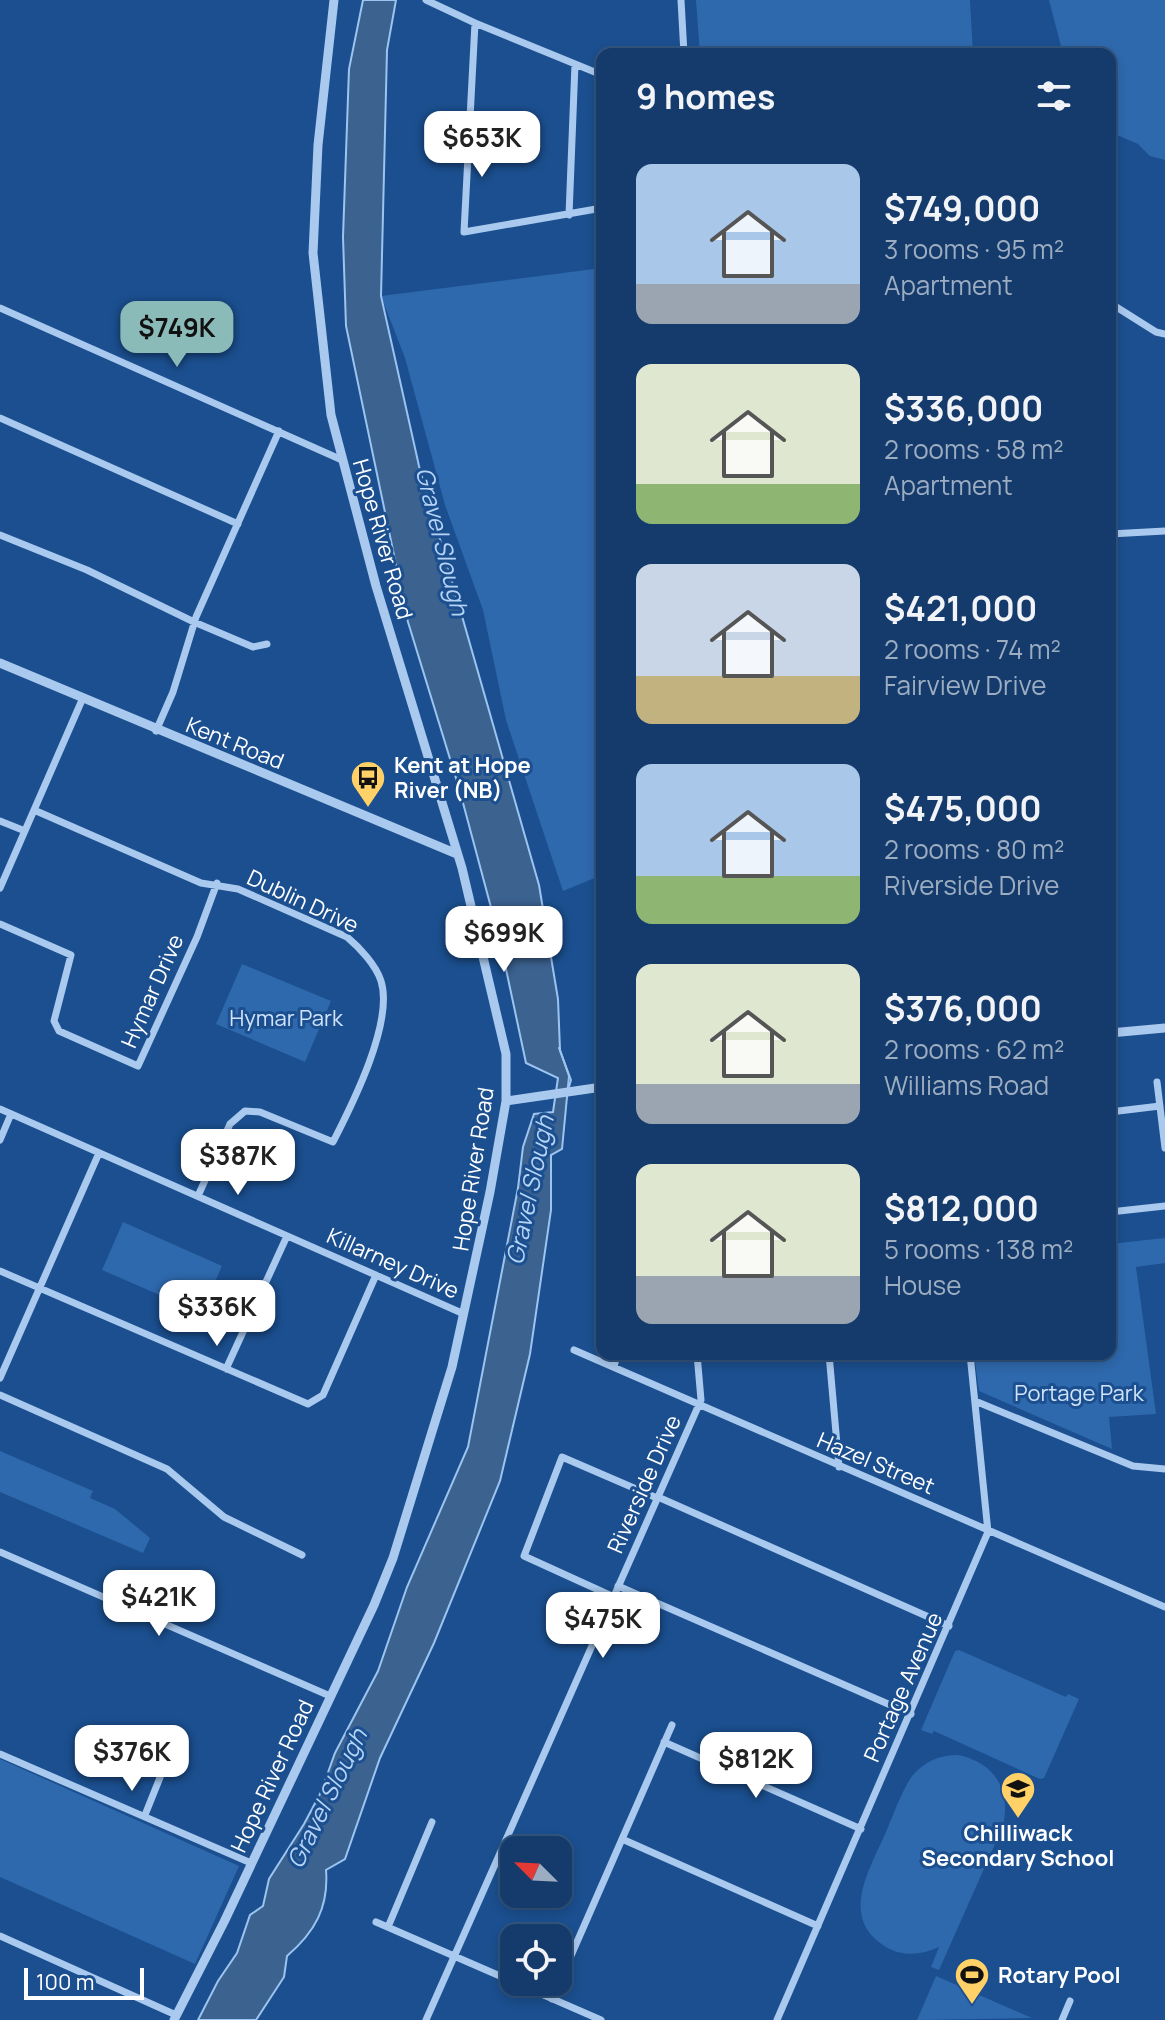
<!DOCTYPE html>
<html lang="en">
<head>
<meta charset="utf-8">
<style>
  body { margin:0; font-family:Manrope,sans-serif; background:#1d4271; color:#f1f3f6; height:100vh; display:flex; flex-direction:column; font-size:30px; white-space:nowrap }
  * { box-sizing:border-box; margin:0 }
  p { font-size:26px; color:#9dadc1 }
  .icon { flex:none; width:44px; height:44px; fill:none; stroke:currentColor; stroke-width:2; stroke-linecap:round; stroke-linejoin:round }
  .map { position:relative; flex:1; overflow:hidden }
  .sheet { position:absolute; left:596px; top:48px; width:520px; height:1312px; display:flex; flex-direction:column; background:#143b6b; border-radius:16px; box-shadow:0 4px 12px #0003,0 0 0 2px #33557e }
  .sheet>* { flex:none }
  .needle { width:52px; rotate:294deg }
  .buttons { position:absolute; left:500px; top:1836px; display:grid; gap:16px }
  .buttons a { display:grid; place-items:center; width:72px; height:72px; border-radius:16px; background:#143b6b; box-shadow:0 4px 12px #0003,0 0 0 2px #33557e; font-size:40px }
  .scale { position:absolute; left:24px; bottom:20px; width:120px; box-sizing:border-box; padding-left:8px; border:4px solid #fff; border-top:0; font-size:22px; line-height:28px; white-space:nowrap; color:#fff; -webkit-text-stroke:6px #1b4f8f; paint-order:stroke }
  .price { position:absolute; translate:-50% -68px; padding:0 18px; border-radius:16px; background:#fff; color:#222; font-size:26px; line-height:52px; filter:drop-shadow(0 2px 4px #0008) }
  .price::after { content:''; position:absolute; left:50%; top:48px; width:24px; height:18px; margin-left:-12px; background:inherit; clip-path:polygon(0 0,100% 0,50% 100%) }
  .price.active { background:#8bbbb9; color:#111 }
  ul { padding:0; list-style:none }
  li { display:flex; align-items:center; gap:24px; height:200px; padding:0 40px }
  li span { display:grid; place-items:center; flex:none; width:224px; height:160px; border-radius:16px; color:#555 }
  li>.icon { margin-inline-start:auto }
  span .icon { width:96px; height:96px; fill:#fffc; stroke-width:1 }
  li b { font-size:34px }
  h2 { display:flex; justify-content:space-between; align-items:center; height:96px; padding:0 40px; font-size:34px }
  .map>svg:first-child { display:block }
</style>
</head>
<body>
<div class="map">
<svg width="1165" height="2020" viewBox="0 0 1165 2020">
  <rect width="100%" height="100%" fill="#1b4f8f"/>
  <path fill="#2e69ad" d="M696 0H970L973 54H700Z
    M1049 0H1165V160L1150 156 1138 144 1110 132V54H1063Z
    M602 268V875L563 891 506 720 483 610 445 505 405 358 381 296Z
    M242 964 331 1001 305 1062 216 1024Z
    M123 1222 222 1266 201 1313 102 1270Z
    M1165 1238V1263L1136 1267 1156 1414 1109 1417 1112 1449 979 1391 974 1354H1110V1244Z
    M0 1451 93 1491 90 1498 115 1509 150 1538 143 1553 0 1492Z
    M959 1650 1066 1697 1068 1694 1079 1699 1044 1778 1040 1779 934 1731 932 1734 921 1730 955 1651Z
    M958 1755C995 1762 1011 1791 1003 1826L939 1970 931 1967 939 1947C922 1955 903 1957 886 1947 838 1918 870 1869 886 1832 894 1813 901 1793 912 1776 925 1761 939 1755 958 1755Z
    M0 1759 239 1866 195 1964 0 1877Z
    M936 1976 1032 2018 917 2020Z"/>
  <path fill="#3c6290" stroke="#9cc4f0" stroke-width="2" d="M363 0H396L387 50 381 296 419 466 539 885 558 999 560 1050 569 1076 562 1149 551 1155V1210L530 1354 500 1481 434 1643 380 1758 345 1859 326 1870C329 1907 315 1932 287 1956L284 1977 256 2020H198L218 1981 237 1953 250 1915 263 1906 269 1879 304 1824 321 1792 335 1753 378 1671 407 1587 468 1447 518 1188 523 1147 534 1114 553 1112 558 1078 526 1063 500 941 459 788 408 622 346 326 343 237 349 69Z"/>
  <g fill="none" stroke-linecap="round" stroke-linejoin="round">
    <path stroke="#9cc4f0" stroke-width="2" d="M559 1048 571 1080 569 1087"/>
    <path stroke="#a9c9ee" stroke-width="7" d="M426 0 475 23 602 75
      M681 0 684 54
      M475 23 464 232 602 208
      M569 215 575 64
      M1110 303 1156 332 1165 334
      M0 308 342 460
      M0 418 238 524
      M1110 534 1165 531
      M0 535 87 570 194 622 253 647 267 644
      M156 731 173 692 196 617 279 431
      M34 810 201 883 238 889 347 937C359 947 376 965 381 981 394 1022 352 1105 333 1142L260 1112 245 1111 230 1124 198 1196
      M0 821 25 831
      M0 888 82 700
      M0 924 71 955 54 1021 59 1031 138 1066 197 937 217 883
      M1157 1082 1165 1148
      M0 1109 464 1314
      M0 1140 11 1114
      M1110 1143 1114 1142 1110 1112 1160 1106
      M1110 1212 1165 1206
      M0 1271 308 1404 323 1395 376 1275
      M574 1350 1165 1607
      M829 1354 839 1467
      M614 1367 617 1354
      M226 1369 287 1236
      M0 1378 99 1153
      M0 1395 167 1469 224 1517 302 1555
      M975 1401 1133 1466 1165 1469
      M658 1497 949 1626
      M0 1552 330 1696
      M618 1586 911 1714
      M614 1597 524 1556 562 1457 657 1498
      M664 1742 861 1829
      M0 1754 251 1863
      M145 1815 171 1750
      M622 1839 818 1926
      M376 1922 601 2020
      M388 1927 432 1822
      M0 1936 176 2015
      M552 1999 672 1725
      M426 2020 701 1400 697 1354
      M777 2020 988 1532 970 1354
      M1062 2020 1070 2001"/>
    <path stroke="#a9c9ee" stroke-width="9" d="M0 663 457 854
      M1110 1033 1165 1028
      M506 1101 602 1087
      M174 2020 224 1922 374 1605 393 1558 452 1367 490 1192 506 1101V1054L462 868 376 586 331 415 313 253 318 145 334 0"/>
  </g>
  <defs>
    <symbol id="bus-pin" viewBox="-11 -11 22 30"><path d="M0 17L-7.5 6A9.5 9.5 0 1 1 7.5 6Z" fill="#ffd166" stroke="#1b4f8f"/><path d="M-5-6H5V4H4V6H2V4H-2V6H-4V4H-5ZM-3.5-4V0h7V-4ZM-3.5 1.2v1.5H-2V1.2ZM2 1.2v1.5H3.5V1.2Z" fill="#111"/></symbol>
    <symbol id="school-pin" viewBox="-11 -11 22 30"><path d="M0 17L-7.5 6A9.5 9.5 0 1 1 7.5 6Z" fill="#ffd166" stroke="#1b4f8f"/><path d="M0-5L7-2L0 1L-7-2ZM-4 1L0 2.5L4 1V4Q0 6-4 4Z" fill="#111"/></symbol>
    <symbol id="stadium-pin" viewBox="-11 -11 22 30"><path d="M0 17L-7.5 6A9.5 9.5 0 1 1 7.5 6Z" fill="#ffd166" stroke="#1b4f8f"/><path d="M0-5a6.5 5 0 1 0 0 10a6.5 5 0 1 0 0-10ZM-3.5-1.8h7v3.6h-7Z" fill="#111"/></symbol>
  </defs>
  <g fill-rule="evenodd">
    <use href="#bus-pin" x="348" y="758" width="40" height="54"/>
    <use href="#school-pin" x="998" y="1769" width="40" height="54"/>
    <use href="#stadium-pin" x="952" y="1955" width="40" height="54"/>
  </g>
  <g text-anchor="middle" dominant-baseline="central" stroke-width="6" stroke-linejoin="round" paint-order="stroke">
    <g font-size="22" fill="#fff" stroke="#1b4f8f">
      <text transform="translate(383 539) rotate(74)">Hope River Road</text>
      <text transform="translate(235 743) rotate(22)">Kent Road</text>
      <text transform="translate(303 901) rotate(25)">Dublin Drive</text>
      <text transform="translate(152 991) rotate(-66)">Hymar Drive</text>
      <text transform="translate(473 1169) rotate(-81)">Hope River Road</text>
      <text transform="translate(393 1263) rotate(24)">Killarney Drive</text>
      <text transform="translate(876 1463) rotate(23)">Hazel Street</text>
      <text transform="translate(644 1484) rotate(-66)">Riverside Drive</text>
      <text transform="translate(903 1687) rotate(-66)">Portage Avenue</text>
      <text transform="translate(272 1776) rotate(-65)">Hope River Road</text>
    </g>
    <g font-size="22" font-weight="bold" fill="#fff" stroke="#1b4f8f" text-anchor="start">
      <text x="394" y="765">Kent at Hope<tspan x="394" dy="25">River (NB)</tspan></text>
      <text x="1018" y="1833" text-anchor="middle">Chilliwack<tspan x="1018" dy="25">Secondary School</tspan></text>
      <text x="998" y="1975">Rotary Pool</text>
    </g>
    <g font-size="22" fill="#cfe3fa" stroke="#1b4f8f">
      <text x="286" y="1018">Hymar Park</text>
      <text x="1079" y="1393">Portage Park</text>
    </g>
    <g font-size="24" font-style="italic" fill="#b5d3f5" stroke="#1b4f8f">
      <text transform="translate(443 541) rotate(76)">Gravel Slough</text>
      <text transform="translate(529 1190) rotate(-78)">Gravel Slough</text>
      <text transform="translate(326 1798) rotate(-64)">Gravel Slough</text>
    </g>
  </g>
</svg>
<div class="buttons">
<a><svg class="needle" viewBox="-14 -14 28 28"><path d="M0-13l5 13h-10z" fill="#e53935"/><path d="M0 13l5-13h-10z" fill="#9dadc1"/></svg></a>
<a><svg class="icon" aria-label="locate" viewBox="0 0 24 24"><circle cx="12" cy="12" r="6"/><path d="M12 2v4M12 18v4M2 12h4M18 12h4"/></svg></a>
</div>
<div class="scale">100 m</div>
<b class="price" style="left:482px;top:179px">$653K</b>
<b class="price active" style="left:177px;top:369px">$749K</b>
<b class="price" style="left:504px;top:974px">$699K</b>
<b class="price" style="left:238px;top:1197px">$387K</b>
<b class="price" style="left:217px;top:1348px">$336K</b>
<b class="price" style="left:159px;top:1638px">$421K</b>
<b class="price" style="left:603px;top:1660px">$475K</b>
<b class="price" style="left:132px;top:1793px">$376K</b>
<b class="price" style="left:756px;top:1800px">$812K</b>
<section class="sheet">
<h2>9 homes<svg class="icon" aria-label="filters" viewBox="0 0 24 24"><path d="M4 7h16M4 17h16"/><circle cx="9" cy="7" r="2"/><circle cx="15" cy="17" r="2"/></svg></h2>
<ul>
<li><span style="background:linear-gradient(#a9c7e8 75%,#9aa5b1 0)"><svg class="icon" aria-label="home" viewBox="0 0 24 24"><path d="M3 11l9-7 9 7M6 9v11h12V9"/></svg></span><div><b>$749,000</b><p>3 rooms · 95 m²</p><p>Apartment</p></div></li>
<li><span style="background:linear-gradient(#dfe7d0 75%,#8fb573 0)"><svg class="icon" aria-label="home" viewBox="0 0 24 24"><path d="M3 11l9-7 9 7M6 9v11h12V9"/></svg></span><div><b>$336,000</b><p>2 rooms · 58 m²</p><p>Apartment</p></div></li>
<li><span style="background:linear-gradient(#c9d6e8 70%,#c2b280 0)"><svg class="icon" aria-label="home" viewBox="0 0 24 24"><path d="M3 11l9-7 9 7M6 9v11h12V9"/></svg></span><div><b>$421,000</b><p>2 rooms · 74 m²</p><p>Fairview Drive</p></div></li>
<li><span style="background:linear-gradient(#a9c7e8 70%,#8fb573 0)"><svg class="icon" aria-label="home" viewBox="0 0 24 24"><path d="M3 11l9-7 9 7M6 9v11h12V9"/></svg></span><div><b>$475,000</b><p>2 rooms · 80 m²</p><p>Riverside Drive</p></div></li>
<li><span style="background:linear-gradient(#dfe7d0 75%,#9aa5b1 0)"><svg class="icon" aria-label="home" viewBox="0 0 24 24"><path d="M3 11l9-7 9 7M6 9v11h12V9"/></svg></span><div><b>$376,000</b><p>2 rooms · 62 m²</p><p>Williams Road</p></div></li>
<li><span style="background:linear-gradient(#dfe7d0 70%,#9aa5b1 0)"><svg class="icon" aria-label="home" viewBox="0 0 24 24"><path d="M3 11l9-7 9 7M6 9v11h12V9"/></svg></span><div><b>$812,000</b><p>5 rooms · 138 m²</p><p>House</p></div></li>
</ul>
</section>
</div>
</body>
</html>
